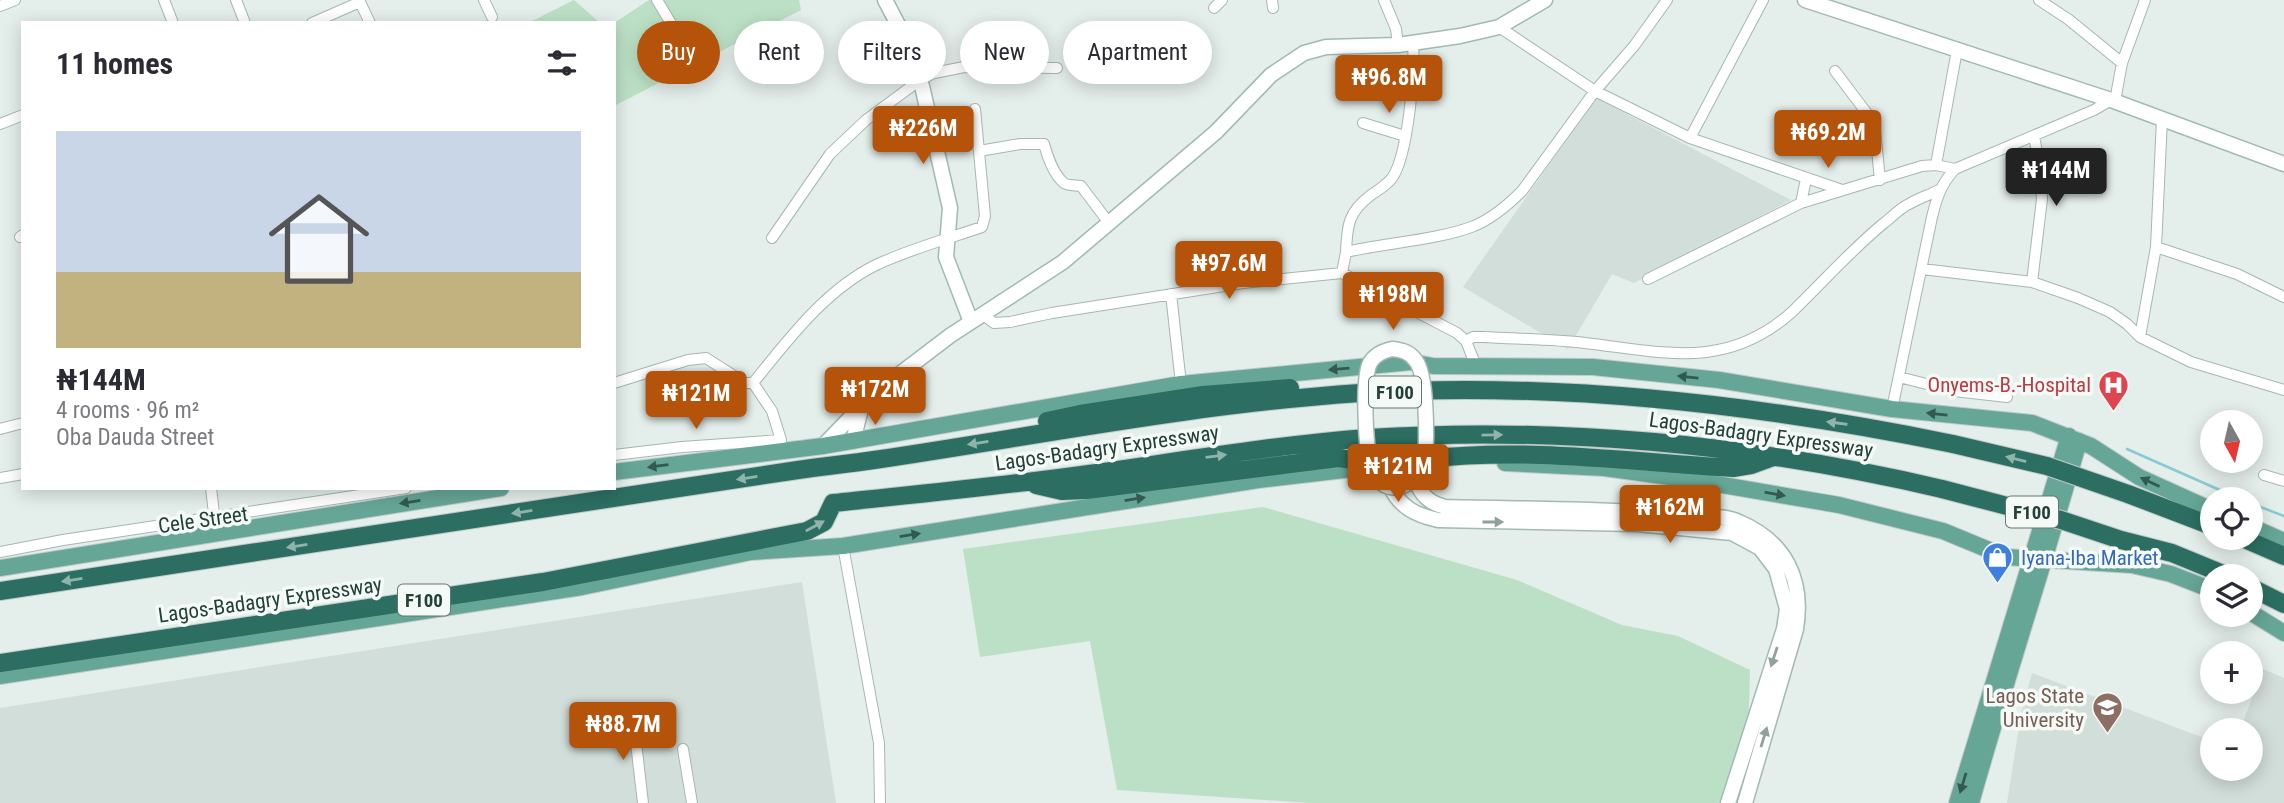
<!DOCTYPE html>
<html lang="en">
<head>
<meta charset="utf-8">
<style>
  body { margin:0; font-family:"Roboto Condensed",sans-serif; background:#f2f2f3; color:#2b2b33; height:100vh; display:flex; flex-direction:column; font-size:26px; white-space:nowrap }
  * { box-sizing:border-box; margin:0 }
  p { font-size:23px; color:#7c7c81 }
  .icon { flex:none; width:38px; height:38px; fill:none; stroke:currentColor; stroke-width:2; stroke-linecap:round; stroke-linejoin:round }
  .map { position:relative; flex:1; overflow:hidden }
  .side { position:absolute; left:21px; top:21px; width:595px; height:469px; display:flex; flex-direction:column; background:#fff; border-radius:0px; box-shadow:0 4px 18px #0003 }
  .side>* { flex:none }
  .top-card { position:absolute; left:637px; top:21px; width:665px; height:63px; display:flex; gap:14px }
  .needle { width:46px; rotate:172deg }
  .buttons { position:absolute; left:2200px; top:410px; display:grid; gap:14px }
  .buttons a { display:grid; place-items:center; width:63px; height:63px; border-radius:50%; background:#fff; box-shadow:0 4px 18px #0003; font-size:35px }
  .price { position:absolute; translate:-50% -60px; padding:0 16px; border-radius:7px; background:#b45309; color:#fff; font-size:23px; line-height:46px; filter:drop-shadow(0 2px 4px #0008) }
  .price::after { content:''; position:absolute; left:50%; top:42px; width:21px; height:16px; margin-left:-10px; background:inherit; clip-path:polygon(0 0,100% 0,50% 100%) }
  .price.on { background:#222; color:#fff }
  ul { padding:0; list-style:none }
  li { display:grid; align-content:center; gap:14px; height:371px; padding:0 35px }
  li+li { border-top:2px solid #e1e1e2 }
  li span { display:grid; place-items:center; height:217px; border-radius:0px; color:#555 }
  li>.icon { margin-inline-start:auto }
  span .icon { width:126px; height:126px; fill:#fffc; stroke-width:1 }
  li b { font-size:30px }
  h2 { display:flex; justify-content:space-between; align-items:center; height:84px; padding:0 35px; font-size:30px }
  .chip { padding:0 24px; border-radius:32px; background:#fff; box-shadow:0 4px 18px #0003; font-size:24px; line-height:63px }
  .chip.on { background:#b45309; color:#fff }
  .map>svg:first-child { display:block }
</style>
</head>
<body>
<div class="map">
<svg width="2284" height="803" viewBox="0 0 2284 803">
  <rect width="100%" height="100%" fill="#e4eeea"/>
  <path fill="#d2ded9" d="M1596 98 1791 200 1634 283 1612 274 1568 349 1463 287Z
    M802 582 836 803H0V708Z
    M2263 669 2284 678V803H2007L2021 714 2032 673 2212 741V768H2250V730H2240Z"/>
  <path fill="#bce0c6" d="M574 0 600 23H528Z
    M649 0H799L801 10 614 106V23Z
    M1263 507 1517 580 1622 625 1678 636 1750 670 1747 774 1742 803H1310L1117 790 1090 641 980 657 963 549Z"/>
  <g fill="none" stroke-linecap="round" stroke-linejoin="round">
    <path stroke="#89c9d6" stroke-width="2.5" d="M2127 449 2240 499
      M2250 503 2284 516"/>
    <defs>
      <path id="street" d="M164 0 173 23
        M236 0 245 23
        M359 0 370 23
        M484 0 492 17
        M657 0 700 72
        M1272 0 1273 8
        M1384 0 1396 29 1398 45
        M2039 0 2068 19 2122 63
        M0 6 15 0
        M1214 8 1222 0
        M312 23 360 2
        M1499 27 1595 91 1690 138 1842 190
        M1835 71 1869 116 1875 130 1880 180
        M2115 101 2122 63 2145 0
        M1363 123 1405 136
        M0 124 23 115
        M1690 138 1763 0
        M979 151 1020 144H1044C1047 155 1054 175 1064 183 1068 186 1076 185 1081 186L1109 223
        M1936 165 1957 50
        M1801 203 1806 179
        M20 237 23 235
        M772 238 830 154 866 120 920 80 934 73 964 67 1057 68
        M2156 247 2237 274 2284 297
        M1346 252C1347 226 1348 212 1371 195 1378 190 1387 185 1392 178 1408 156 1415 72 1413 44
        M1922 269 2032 282 2078 298 2110 312 2127 324 2140 337 2191 362 2284 390
        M1342 273 1346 252C1385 243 1438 240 1474 226 1493 218 1508 205 1522 191L1595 91 1634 46 1667 0
        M1648 279 1801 203 1922 166 1936 165 1955 169
        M2032 282 2042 199 2039 163 2034 136
        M1171 294 1181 384
        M982 314 994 323 1010 322 1052 313 1243 283 1342 273 1457 333 1466 341 1476 366
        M2140 337 2156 247 2162 119
        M1466 341 1473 337H1483C1517 339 1551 339 1585 343 1663 352 1726 371 1792 312 1823 282 1851 250 1884 223 1892 217 1900 208 1909 204 1919 198 1929 195 1939 190
        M1899 377 1954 391 2007 397
        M614 383 688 360 706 358 745 383H753L772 411 781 440 682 447 614 455
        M753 383C788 340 825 290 876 265 910 249 947 239 982 227L985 216 975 109
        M1892 409 1932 217C1937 197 1941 184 1955 169L2094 110 2111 100
        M0 429 23 423
        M2264 475 2284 481
        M0 478 23 474
        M211 488 215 522
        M843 546 879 743 880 803
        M0 552 63 540 406 488
        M633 717 643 803
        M683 749 692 803"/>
      <path id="secondary" d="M885 0 904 36 922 86 950 208 946 257 971 322
        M1805 0 2111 100 2284 164
        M853 441 862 405
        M823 446 872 395 951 335 1063 262 1216 132 1271 75 1304 53 1326 47 1398 45 1460 36 1499 27 1545 0
        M1415 479C1421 495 1429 503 1445 507 1525 509 1606 508 1686 516 1702 517 1724 515 1739 522 1786 542 1804 580 1796 629L1745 803
        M1390 486C1400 507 1415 515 1438 520L1637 524 1732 533 1760 548 1776 569 1787 609 1784 629 1728 803"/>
      <path id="primary" d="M1505 463 1604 468 1699 481 1839 505 1943 531 2006 557 2132 565 2171 574 2212 590
        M614 472 823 446 1181 384 1411 362 1433 366 1593 367 1719 380 1892 409 2032 423 2091 446 2139 477 2212 510
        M2250 526 2284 541
        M0 568 501 488
        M2250 612 2284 633
        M0 676 582 587 751 552 843 546 1258 480 1361 468 1437 464
        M1957 803 2069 436
        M1971 803C2005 682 2045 562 2079 441"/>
      <path id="highway" d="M1047 421 1080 414 1203 395 1290 388
        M1425 459C1531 447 1629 462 1733 468L1751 465 1773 457
        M1036 485 1062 491 1087 490 1338 458 1369 462
        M2128 494 2212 526
        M2240 537 2284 556
        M2121 540 2172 553 2228 576
        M2250 587 2284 604
        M0 591 798 470C823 466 849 464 874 460 1036 436 1196 404 1360 393 1559 381 1758 404 1953 444
        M0 663 543 582 807 531 824 522 833 503C918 494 1004 486 1089 474 1182 461 1275 445 1368 438 1560 426 1754 445 1942 489"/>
    </defs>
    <use href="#street" stroke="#a6b7b1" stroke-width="12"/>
    <use href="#secondary" stroke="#a1bab2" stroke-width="17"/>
    <use href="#primary" stroke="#c1cac8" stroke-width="18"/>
    <use href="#highway" stroke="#c1cac8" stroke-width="20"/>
    <use href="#street" stroke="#fff" stroke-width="10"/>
    <use href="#secondary" stroke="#fff" stroke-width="14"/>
    <use href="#primary" stroke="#66a696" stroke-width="16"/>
    <use href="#highway" stroke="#2c6f62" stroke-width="18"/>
    <defs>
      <path id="secondary-bridge" d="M1392 349C1402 350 1410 352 1416 361 1427 375 1427 438 1425 459 1420 482 1391 501 1374 475 1365 461 1362 377 1370 363 1375 354 1383 351 1392 349Z"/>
      <path id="highway-bridge" d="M1953 444 2047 466 2128 494
        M1942 489 2061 520 2121 540"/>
    </defs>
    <use href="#secondary-bridge" stroke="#a1bab2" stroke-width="17" stroke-linecap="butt"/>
    <use href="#highway-bridge" stroke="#c1cac8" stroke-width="20" stroke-linecap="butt"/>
    <use href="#secondary-bridge" stroke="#fff" stroke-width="14"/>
    <use href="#highway-bridge" stroke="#2c6f62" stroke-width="18"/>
  </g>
  <defs><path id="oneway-solid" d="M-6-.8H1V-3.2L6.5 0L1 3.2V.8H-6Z" transform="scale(1.75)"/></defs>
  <g fill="#335a50">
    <use href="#oneway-solid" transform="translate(1339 369) rotate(175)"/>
    <use href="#oneway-solid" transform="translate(1688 377) rotate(-174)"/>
    <use href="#oneway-solid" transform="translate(1937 414) rotate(-174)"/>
    <use href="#oneway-solid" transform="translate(658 466) rotate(173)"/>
    <use href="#oneway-solid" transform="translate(2150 482) rotate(-155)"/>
    <use href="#oneway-solid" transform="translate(1775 494) rotate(10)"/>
    <use href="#oneway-solid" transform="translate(1135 499) rotate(-9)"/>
    <use href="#oneway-solid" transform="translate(410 502) rotate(171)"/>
    <use href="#oneway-solid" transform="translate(910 535) rotate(-9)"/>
    <use href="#oneway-solid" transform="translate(1963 783) rotate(107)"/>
  </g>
  <g fill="#90b4ac">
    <use href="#oneway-solid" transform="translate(1837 423) rotate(-172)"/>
    <use href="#oneway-solid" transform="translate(1492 435) rotate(-1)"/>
    <use href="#oneway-solid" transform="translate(978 443) rotate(171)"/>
    <use href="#oneway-solid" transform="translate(1216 456) rotate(-7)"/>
    <use href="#oneway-solid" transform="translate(2016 459) rotate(-166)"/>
    <use href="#oneway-solid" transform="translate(747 478) rotate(171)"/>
    <use href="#oneway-solid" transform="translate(522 512) rotate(171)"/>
    <use href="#oneway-solid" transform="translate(815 526) rotate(-29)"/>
    <use href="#oneway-solid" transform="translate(297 546) rotate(171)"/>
    <use href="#oneway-solid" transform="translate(72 580) rotate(171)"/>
  </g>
  <g fill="#90a09c">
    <use href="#oneway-solid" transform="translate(1493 522)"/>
    <use href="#oneway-solid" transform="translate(1774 657) rotate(108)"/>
    <use href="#oneway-solid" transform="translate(1764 737) rotate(-73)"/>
  </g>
  <defs>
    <symbol id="hospital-pin" viewBox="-11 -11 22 30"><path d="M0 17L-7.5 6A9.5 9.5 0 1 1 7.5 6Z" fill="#e0444e" stroke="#f5faf7"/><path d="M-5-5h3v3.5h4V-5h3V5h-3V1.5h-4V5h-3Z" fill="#fff"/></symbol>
    <symbol id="shop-pin" viewBox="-11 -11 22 30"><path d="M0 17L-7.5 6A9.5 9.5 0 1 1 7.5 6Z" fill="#3f7fe0" stroke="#f5faf7"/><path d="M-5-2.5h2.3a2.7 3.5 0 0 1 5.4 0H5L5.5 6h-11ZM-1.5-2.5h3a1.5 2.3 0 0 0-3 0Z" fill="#fff"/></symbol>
    <symbol id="university-pin" viewBox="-11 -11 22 30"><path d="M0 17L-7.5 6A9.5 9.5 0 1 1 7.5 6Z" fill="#8d6e63" stroke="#f5faf7"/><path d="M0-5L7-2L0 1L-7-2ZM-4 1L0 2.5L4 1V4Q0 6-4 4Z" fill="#fff"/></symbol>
  </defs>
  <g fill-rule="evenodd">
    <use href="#hospital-pin" x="2096" y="368" width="35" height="47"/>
    <use href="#shop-pin" x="1980" y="540" width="35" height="47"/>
    <use href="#university-pin" x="2090" y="690" width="35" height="47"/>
  </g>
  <g text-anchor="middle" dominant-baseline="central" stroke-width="7" stroke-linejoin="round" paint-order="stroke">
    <g fill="#f5faf7" stroke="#617872" stroke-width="2">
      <rect x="1369" y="376.5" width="52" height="31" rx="5"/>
      <rect x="2006" y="496.5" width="52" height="31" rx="5"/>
      <rect x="398" y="584.5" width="52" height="31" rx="5"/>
    </g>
    <g font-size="19" font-weight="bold" fill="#224139">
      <text x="1395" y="392">F100</text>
      <text x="2032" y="512">F100</text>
      <text x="424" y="600">F100</text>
    </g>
    <g font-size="21" fill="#be3a42" stroke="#f5faf7" text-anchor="end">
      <text x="2091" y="385">Onyems-B.-Hospital</text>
    </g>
    <g font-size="21" fill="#224139" stroke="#f5faf7">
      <text transform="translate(1761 435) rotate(8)">Lagos-Badagry Expressway</text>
      <text transform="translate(1107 448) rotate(-8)">Lagos-Badagry Expressway</text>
      <text transform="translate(203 520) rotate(-8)">Cele Street</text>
      <text transform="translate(270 600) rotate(-8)">Lagos-Badagry Expressway</text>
    </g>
    <g font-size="21" fill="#366cbe" stroke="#f5faf7" text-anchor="start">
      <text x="2021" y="558">Iyana-Iba Market</text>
    </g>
    <g font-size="21" fill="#785e54" stroke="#f5faf7" text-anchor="end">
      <text x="2084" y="696">Lagos State<tspan x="2084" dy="24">University</tspan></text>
    </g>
  </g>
</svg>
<div class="buttons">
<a><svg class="needle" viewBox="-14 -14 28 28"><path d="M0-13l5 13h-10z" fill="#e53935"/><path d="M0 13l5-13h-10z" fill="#7c7c81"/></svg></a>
<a><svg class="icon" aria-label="locate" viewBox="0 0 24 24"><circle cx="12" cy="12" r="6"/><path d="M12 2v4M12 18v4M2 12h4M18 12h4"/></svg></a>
<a><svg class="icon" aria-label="layers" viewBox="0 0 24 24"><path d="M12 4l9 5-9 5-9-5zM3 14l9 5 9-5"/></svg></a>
<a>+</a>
<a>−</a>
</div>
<b class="price" style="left:1389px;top:115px">₦96.8M</b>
<b class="price" style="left:923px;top:166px">₦226M</b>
<b class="price" style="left:1828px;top:170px">₦69.2M</b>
<b class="price on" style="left:2056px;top:208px">₦144M</b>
<b class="price" style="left:1229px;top:301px">₦97.6M</b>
<b class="price" style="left:1393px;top:332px">₦198M</b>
<b class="price" style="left:875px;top:427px">₦172M</b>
<b class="price" style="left:696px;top:431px">₦121M</b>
<b class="price" style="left:1398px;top:504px">₦121M</b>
<b class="price" style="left:1670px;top:545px">₦162M</b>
<b class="price" style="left:623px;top:762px">₦88.7M</b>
<div class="top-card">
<a class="chip on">Buy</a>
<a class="chip">Rent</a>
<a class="chip">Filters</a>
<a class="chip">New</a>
<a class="chip">Apartment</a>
</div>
<section class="side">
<h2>11 homes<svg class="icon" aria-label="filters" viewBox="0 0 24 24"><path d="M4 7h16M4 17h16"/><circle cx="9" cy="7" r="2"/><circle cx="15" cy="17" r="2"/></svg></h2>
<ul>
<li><span style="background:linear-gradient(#c9d6e8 65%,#c2b280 0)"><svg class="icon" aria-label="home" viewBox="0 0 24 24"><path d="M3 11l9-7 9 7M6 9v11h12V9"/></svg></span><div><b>₦144M</b><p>4 rooms · 96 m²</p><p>Oba Dauda Street</p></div></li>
</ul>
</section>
</div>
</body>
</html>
